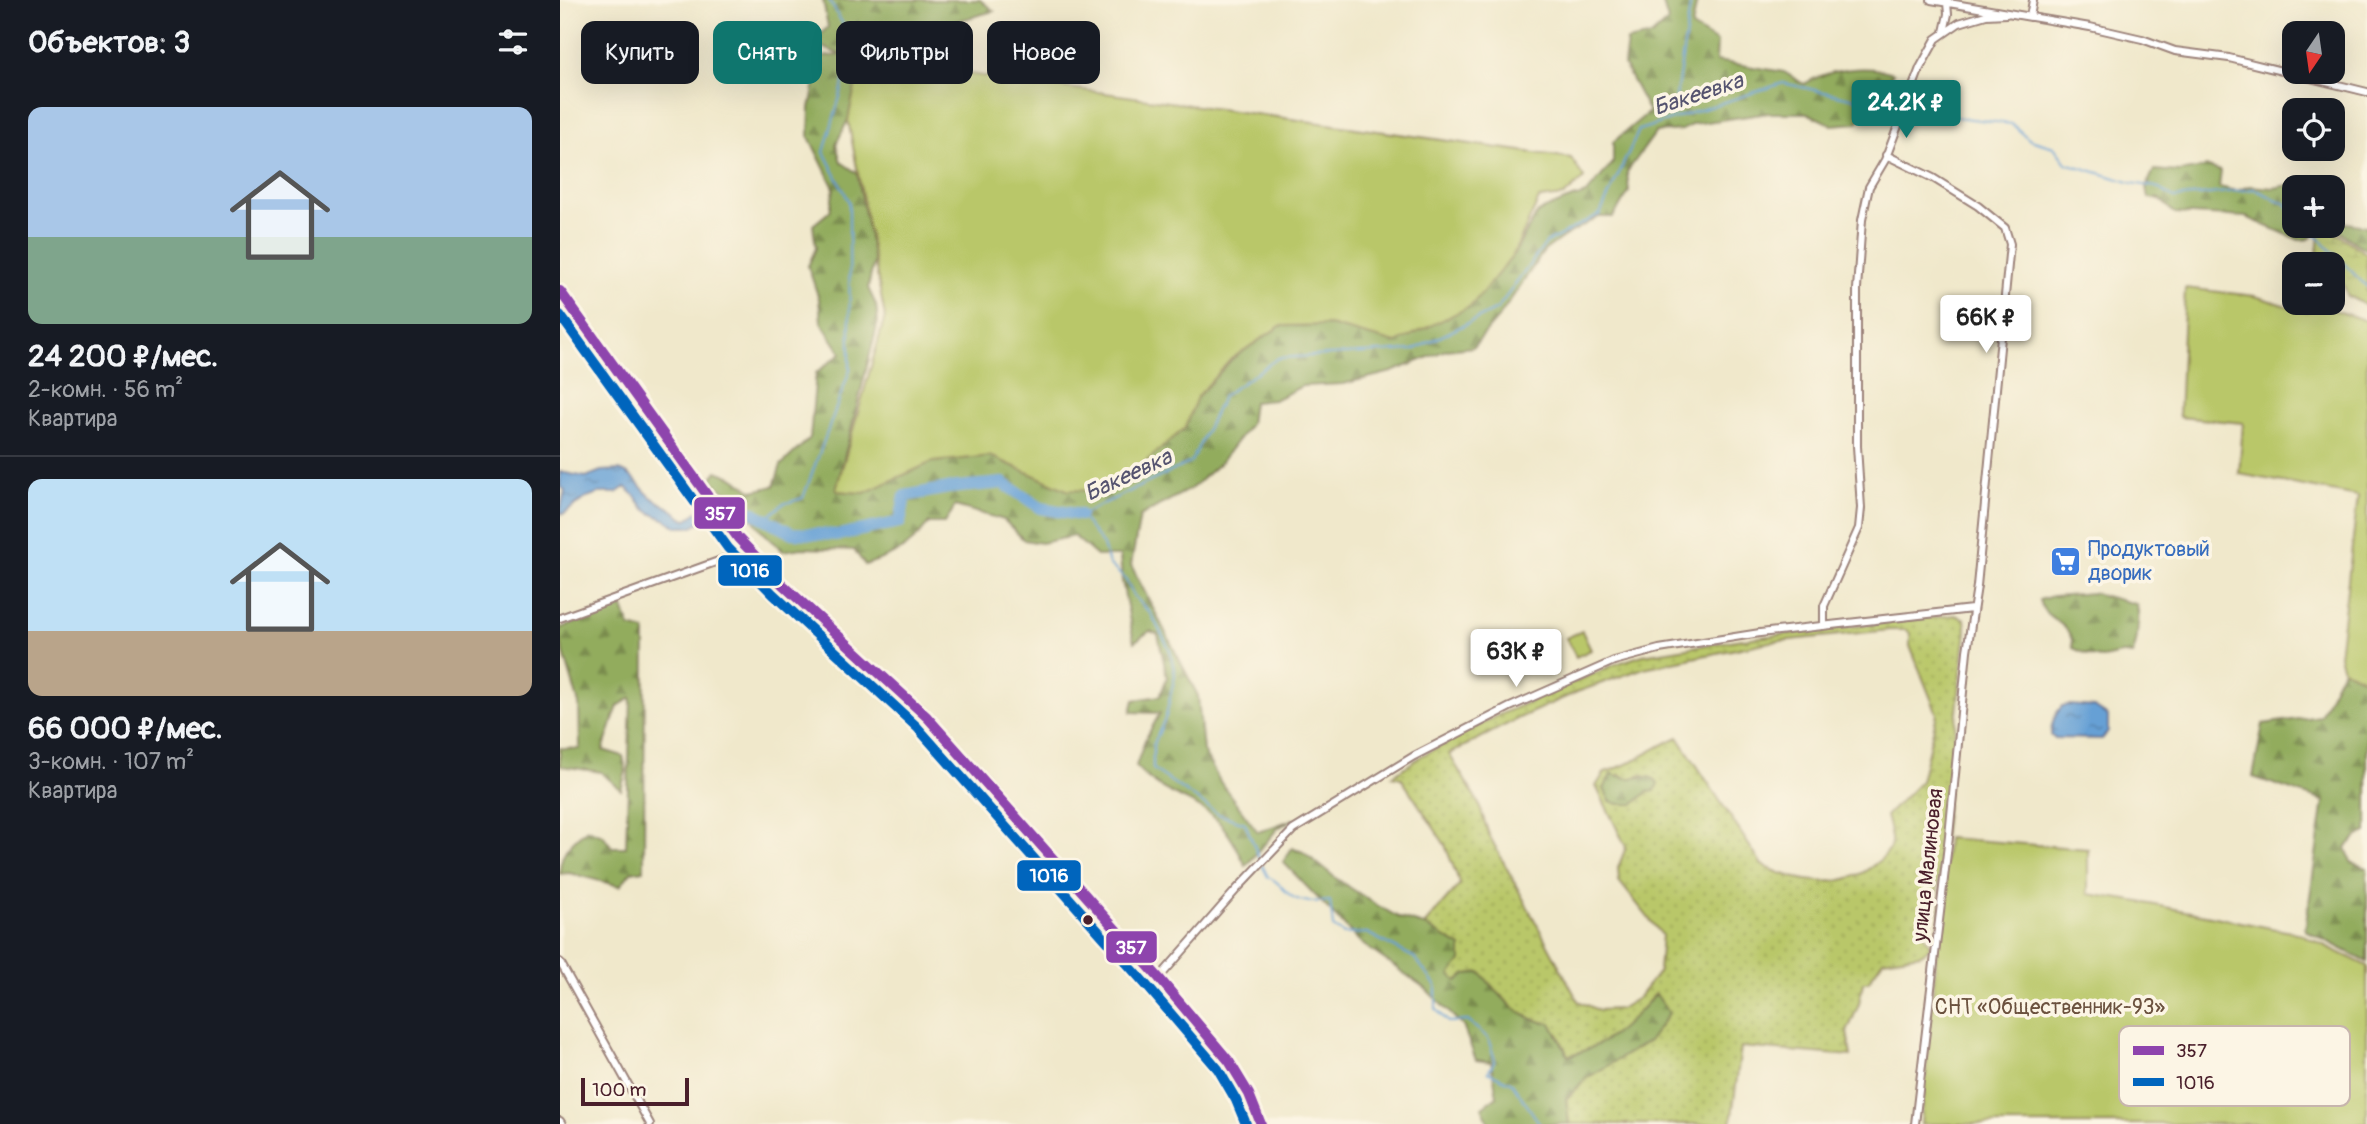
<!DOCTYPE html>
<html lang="ru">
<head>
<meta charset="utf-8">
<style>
  body { margin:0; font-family:Pangolin,sans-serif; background:#242831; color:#f1f3f6; height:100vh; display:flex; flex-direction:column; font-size:26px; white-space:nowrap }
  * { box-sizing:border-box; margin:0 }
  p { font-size:23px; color:#9ea1a6 }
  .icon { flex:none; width:38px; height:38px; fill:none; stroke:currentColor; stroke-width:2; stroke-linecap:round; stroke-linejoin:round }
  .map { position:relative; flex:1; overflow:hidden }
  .drawer { display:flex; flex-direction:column; background:#171b24; width:560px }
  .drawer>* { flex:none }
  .hud { position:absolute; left:21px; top:21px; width:665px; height:63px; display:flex; gap:14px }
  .needle { width:46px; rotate:193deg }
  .controls { position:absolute; left:1722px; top:21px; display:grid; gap:14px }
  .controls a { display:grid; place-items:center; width:63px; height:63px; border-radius:14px; background:#171b24; box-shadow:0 7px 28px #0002; font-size:35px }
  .scale { position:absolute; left:21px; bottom:18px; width:108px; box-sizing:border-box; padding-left:7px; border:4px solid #4a1f2b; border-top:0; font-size:19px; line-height:24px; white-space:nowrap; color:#4a1f2b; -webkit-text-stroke:5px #fcf5e5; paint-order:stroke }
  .price { position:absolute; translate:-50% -60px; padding:0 16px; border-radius:7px; background:#fff; color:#222; font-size:23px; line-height:46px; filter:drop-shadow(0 2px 4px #0008) }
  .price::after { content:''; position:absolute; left:50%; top:42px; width:21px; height:16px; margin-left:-10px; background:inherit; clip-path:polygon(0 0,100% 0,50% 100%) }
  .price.current { background:#0f766e; color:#fff }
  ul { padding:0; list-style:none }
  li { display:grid; align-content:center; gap:14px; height:371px; padding:0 28px }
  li+li { border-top:2px solid #363941 }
  li span { display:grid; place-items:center; height:217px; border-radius:14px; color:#555 }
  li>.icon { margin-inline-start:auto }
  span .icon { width:126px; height:126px; fill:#fffc; stroke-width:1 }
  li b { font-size:30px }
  h2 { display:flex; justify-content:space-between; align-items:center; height:84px; padding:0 28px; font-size:30px }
  .chip { padding:0 24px; border-radius:14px; background:#171b24; box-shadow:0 7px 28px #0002; font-size:24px; line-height:63px }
  .chip.current { background:#0f766e; color:#fff }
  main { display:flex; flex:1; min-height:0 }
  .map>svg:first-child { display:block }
</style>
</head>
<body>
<main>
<section class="drawer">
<h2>Объектов: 3<svg class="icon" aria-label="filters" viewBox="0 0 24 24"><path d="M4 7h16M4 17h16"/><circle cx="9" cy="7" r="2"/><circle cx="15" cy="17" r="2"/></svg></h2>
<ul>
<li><span style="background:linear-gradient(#a9c7e8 60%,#7fa58c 0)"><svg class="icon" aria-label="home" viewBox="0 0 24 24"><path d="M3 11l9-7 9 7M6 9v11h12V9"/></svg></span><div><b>24 200 ₽/мес.</b><p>2-комн. · 56 m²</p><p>Квартира</p></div></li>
<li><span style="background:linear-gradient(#bfe0f5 70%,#b9a48a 0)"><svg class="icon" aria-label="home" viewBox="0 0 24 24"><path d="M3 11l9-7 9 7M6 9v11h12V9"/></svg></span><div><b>66 000 ₽/мес.</b><p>3-комн. · 107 m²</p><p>Квартира</p></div></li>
</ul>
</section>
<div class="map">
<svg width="1807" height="1124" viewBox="0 0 1807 1124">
  <defs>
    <pattern id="grass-dots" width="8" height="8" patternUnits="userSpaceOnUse" patternTransform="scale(1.75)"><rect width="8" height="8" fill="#b9c769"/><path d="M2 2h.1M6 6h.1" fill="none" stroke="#a1aa5b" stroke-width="1.8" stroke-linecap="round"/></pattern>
    <pattern id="forest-firs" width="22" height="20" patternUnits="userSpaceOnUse" patternTransform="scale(1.75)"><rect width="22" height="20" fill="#92ac5d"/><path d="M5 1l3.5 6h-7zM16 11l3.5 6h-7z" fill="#798b4d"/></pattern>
    <pattern id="wetland-marsh" width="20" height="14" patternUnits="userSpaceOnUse" patternTransform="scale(1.75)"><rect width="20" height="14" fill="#b9c769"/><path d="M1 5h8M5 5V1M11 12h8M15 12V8" fill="none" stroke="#a1aa5b"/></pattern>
    <pattern id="water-ripples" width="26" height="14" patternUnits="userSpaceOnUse" patternTransform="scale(1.75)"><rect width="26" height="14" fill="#66a0d5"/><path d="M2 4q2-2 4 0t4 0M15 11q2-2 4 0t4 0" fill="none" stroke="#5682ad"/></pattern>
  </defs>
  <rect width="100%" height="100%" fill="#fcf5e5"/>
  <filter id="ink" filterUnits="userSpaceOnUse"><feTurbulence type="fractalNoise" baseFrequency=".0143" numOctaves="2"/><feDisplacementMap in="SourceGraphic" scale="14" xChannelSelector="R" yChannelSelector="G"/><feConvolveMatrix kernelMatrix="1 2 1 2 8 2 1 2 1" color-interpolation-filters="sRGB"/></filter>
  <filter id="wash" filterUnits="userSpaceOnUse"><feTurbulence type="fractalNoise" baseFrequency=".00686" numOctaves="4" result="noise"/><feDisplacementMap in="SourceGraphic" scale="28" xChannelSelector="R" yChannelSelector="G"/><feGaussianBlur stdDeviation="1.57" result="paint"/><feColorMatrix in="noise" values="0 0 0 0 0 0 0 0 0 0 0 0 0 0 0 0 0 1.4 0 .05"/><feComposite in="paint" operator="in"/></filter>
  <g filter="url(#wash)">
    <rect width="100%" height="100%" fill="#f0e8cb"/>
    <path fill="url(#grass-dots)" stroke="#82734a" stroke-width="2" fill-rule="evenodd" d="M1395 615 1405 619 1406 630 1376 901 1360 915 1359 925 1371 947 1361 954 1323 960 1308 982H1303L1299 1004 1287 1032 1291 1056 1181 1047 1171 1124H1009L1006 1099 1025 1079 1089 1041 1095 994 1064 1029 1033 1048 1008 1056 998 1034 976 1023 955 1009 938 993 906 974 897 982 889 975 901 947 864 925 900 884 885 845 841 778 832 776 863 755 939 715 1056 664 1083 655 1183 639ZM1330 630H1347L1350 634V646L1377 714 1361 781 1326 816C1328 824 1332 836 1331 843 1330 852 1322 859 1315 864 1284 891 1236 883 1202 865L1118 737C1094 748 1071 765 1045 772L1036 786 1066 847 1058 868 1059 881 1102 935 1099 971 1078 998 1060 1009 1038 1010 1018 1001 929 835 918 802 889 754 959 718 1017 692 1084 668 1210 642ZM1060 775 1068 779 1084 775 1087 792 1074 803Z"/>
    <path fill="url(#forest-firs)" stroke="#6e6644" stroke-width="2" d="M263 0H420L434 11 331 39 312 40 301 59 288 120 276 144 281 162 297 173 314 261 308 288 316 305 318 322 276 490 278 491 304 493 372 462 431 456 507 490 625 428 637 397 672 359 720 326 770 325 836 343 952 257 978 212 1007 200 1026 194 1053 163V142L1089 112 1064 65 1067 41 1091 36 1108 21 1102 0H1137L1132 27 1157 42 1156 61 1224 72 1244 84C1269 69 1306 64 1333 73L1297 123 1272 125 1247 113H1209L1133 124 1122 130 1096 132 1067 172 1069 192 1053 217H1039L1003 237 984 251 939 317 913 347 886 350 832 372 783 384 742 386 714 400 693 402 690 424 660 463 632 488 580 516 571 565 638 696 643 751 661 783 698 832 734 819 718 828 686 866C678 850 669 832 657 820 632 797 601 796 576 766L585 740 600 713 571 712 574 700 600 696 607 677 598 634 590 631 574 642 562 581 560 556H537L514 536 481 543 464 540 444 520 395 506 385 523H369C348 550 336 554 305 565L294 550 242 548 223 551 203 532 173 494 159 488 151 479 157 471 172 477 193 491 214 486 221 465 250 438 256 373 281 353 261 322 259 299 248 266 256 248 253 225 270 211 274 188 249 137 250 108 260 57 281 55 262 47 260 35 268 27Z
      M1648 167 1661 171 1659 187 1677 191 1689 186 1714 188 1747 181 1766 186 1767 187H1734V226H1761L1749 239 1739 240 1686 217 1614 213 1600 199 1588 198 1586 187 1594 170 1619 172Z
      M1780 222 1807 226V249C1795 245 1789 237 1778 231L1777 227Z
      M1533 593 1576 604C1581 614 1577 645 1572 655 1556 652 1555 657 1542 658 1532 658 1522 652 1513 648 1512 619 1485 623 1479 600L1493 596Z
      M63 607 70 627 85 631 84 870 71 872 60 886 9 873 0 874C0 850 10 844 27 829L43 835 52 847H66L71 698 58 706 43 750 63 756 66 771 61 790 41 772 0 766V748L20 749 19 704 0 640V628Z
      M1783 669 1807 681V832L1798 836 1786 847 1791 862 1807 868V962L1745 930 1764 801 1693 777 1703 724 1760 716Z
      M1051 774C1057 775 1063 778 1069 778 1082 779 1088 772 1098 783L1095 791 1087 792 1074 804H1058L1050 801 1044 789Z
      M732 848 743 852 777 879 815 904 840 918 864 925 901 947V961L890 975 897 981 906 974 920 972C939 994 960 1022 991 1023L1008 1056C1053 1043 1065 1026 1096 994L1109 1013 1089 1041 1025 1079 1006 1099 1009 1124H929L922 1107 937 1096 931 1062 916 1060 903 1026 865 988 801 943 723 862Z"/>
    <path fill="url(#wetland-marsh)" stroke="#82734a" stroke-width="2" d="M1773 231 1807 254V306L1788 296 1783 284 1773 280V264H1758L1756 262 1759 235Z"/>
    <path fill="#b9c769" stroke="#82734a" stroke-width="2" d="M301 59 1011 158 1024 178 1004 196 979 199 952 257 911 306 836 343 770 325 720 326 671 359 637 397 625 428 551 491 507 490 431 456 372 462 304 493 278 491 276 490 325 317 288 120Z
      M1625 288 1695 296 1746 312 1759 305 1807 321V681L1783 669 1779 656 1798 496 1679 474 1683 423 1619 417Z
      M1022 631 1031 650 1016 657 1006 638Z
      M1387 838 1528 849V894L1580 902 1741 934 1807 966V1124H1361Z"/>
    <path fill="url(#water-ripples)" stroke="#586080" stroke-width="2" d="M59 470C72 473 80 487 89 495 95 501 106 505 113 510 119 514 119 518 126 520L139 511 142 512V521L133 527H117C107 518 94 517 85 509 77 501 77 495 65 487L56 493H39C33 498 28 496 23 500 17 503 10 510 3 514L0 512 5 490 0 487V472L26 477 41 471Z
      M1510 705 1534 707 1548 716V732L1542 739 1494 738 1491 735C1491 724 1494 715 1502 706Z"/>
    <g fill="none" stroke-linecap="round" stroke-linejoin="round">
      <path stroke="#66a0d5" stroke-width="2" d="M1347 111 1452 124 1470 140 1494 147 1506 163 1572 183 1596 187 1614 198 1694 189 1726 204 1734 213
        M1113 116 1131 0
        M1747 226 1807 287
        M206 519 223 504 243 498 290 370 289 201 264 152 281 93 292 40 269 0
        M700 860 685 823 658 814 593 769V746L606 716 615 675 610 650 591 614 574 596 566 580 549 564 543 545 520 515 631 462 663 396 718 358 853 350 937 309 986 243 1040 214 1079 130 1223 83 1341 109
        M702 865 708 877C719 881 722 889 730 895 741 904 758 902 770 901L773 927 784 934 807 933 855 958 876 986V1009L888 1022 908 1021 928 1038 935 1060 928 1072 952 1083 980 1124"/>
      <path stroke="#66a0d5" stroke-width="12" d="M168 499 232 533 279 535 340 522 345 496 388 488 443 483 481 508 520 515"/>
    </g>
  </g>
  <g filter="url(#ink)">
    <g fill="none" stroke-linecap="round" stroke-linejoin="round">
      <defs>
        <path id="minor" d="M1371 0 1530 27 1582 39 1615 51 1669 58 1807 92
          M1470 17 1473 0
          M1384 32 1388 14 1387 3
          M1326 155 1373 178 1418 206 1445 228 1450 244 1417 586 1407 651 1389 836 1355 1124
          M0 618 189 550
          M1264 626V606L1299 528 1301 508 1297 446V289L1302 220 1309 187 1325 160 1360 68 1376 39 1399 23 1426 15 1446 14
          M0 962 90 1124
          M599 978 676 890 733 830 854 756 950 707 1054 661 1099 649 1200 633 1412 609
          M0 1121 2 1124"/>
        <path id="primary" d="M0 291 178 538 222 584 367 717 422 777 599 978 669 1061 689 1094 701 1124"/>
      </defs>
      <use href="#minor" stroke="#9d847b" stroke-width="10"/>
      <use href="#primary" stroke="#9d847b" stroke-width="13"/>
      <use href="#minor" stroke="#fff" stroke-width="6"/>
      <use href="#primary" stroke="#fff" stroke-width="10"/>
      <defs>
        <path id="bus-1" d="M0 291 178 538 222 584 367 717 599 978 669 1061 689 1094 701 1124"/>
        <path id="bus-2" d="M0 315 168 548 213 594 357 727 588 987 658 1069 676 1100 686 1124"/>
      </defs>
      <use href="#bus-1" stroke="#fcf5e5" stroke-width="16"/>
      <use href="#bus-2" stroke="#fcf5e5" stroke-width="16"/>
      <use href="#bus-1" stroke="#8e44ad" stroke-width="10"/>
      <use href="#bus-2" stroke="#0065bd" stroke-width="10"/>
    </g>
  </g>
  <defs>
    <symbol id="supermarket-square" viewBox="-11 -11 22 22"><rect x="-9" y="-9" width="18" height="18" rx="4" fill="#3f7fe0" stroke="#fcf5e5"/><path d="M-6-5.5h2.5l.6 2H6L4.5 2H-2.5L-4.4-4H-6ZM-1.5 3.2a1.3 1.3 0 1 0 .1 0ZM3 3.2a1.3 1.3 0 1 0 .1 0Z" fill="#fff"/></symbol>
  </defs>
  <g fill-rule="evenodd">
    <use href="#supermarket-square" x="1488" y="544" width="35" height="35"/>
  </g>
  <circle fill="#4a1f2b" stroke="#fcf5e5" stroke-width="2.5" cx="528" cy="920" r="6"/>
  <g text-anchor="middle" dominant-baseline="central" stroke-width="7" stroke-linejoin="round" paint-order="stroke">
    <g font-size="21" fill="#366cbe" stroke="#fcf5e5" text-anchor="start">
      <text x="1528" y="549">Продуктовый<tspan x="1528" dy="24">дворик</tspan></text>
    </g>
    <g font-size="21" fill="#4a1f2b" stroke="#fcf5e5">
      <text transform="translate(1368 865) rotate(-84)">улица Малиновая</text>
    </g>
    <g font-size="21" fill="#6b513e" stroke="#fcf5e5">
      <text x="1490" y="1007">СНТ «Общественник-93»</text>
    </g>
    <g font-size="23" font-style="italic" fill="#55536f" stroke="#fcf5e5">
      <text transform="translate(1138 94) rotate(-18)">Бакеевка</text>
      <text transform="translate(568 475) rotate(-25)">Бакеевка</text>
    </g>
  </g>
  <rect x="1559" y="1026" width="231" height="80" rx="10" fill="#fcf5e5" stroke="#c7b5ad" stroke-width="2"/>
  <rect x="1573" y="1046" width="31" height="9" fill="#8e44ad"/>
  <rect x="1573" y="1078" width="31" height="8" fill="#0065bd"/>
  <g font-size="19" fill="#4a1f2b">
    <text x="1616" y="1057">357</text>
    <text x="1616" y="1089">1016</text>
  </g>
  <g stroke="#fcf5e5" stroke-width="2.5">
    <rect x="133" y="496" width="53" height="34" rx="7" fill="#8e44ad"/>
    <rect x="157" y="554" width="66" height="33" rx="7" fill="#0065bd"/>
    <rect x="456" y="859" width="66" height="33" rx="7" fill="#0065bd"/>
    <rect x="545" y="930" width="53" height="34" rx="7" fill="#8e44ad"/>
  </g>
  <g font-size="19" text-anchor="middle" font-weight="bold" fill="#fff">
    <text x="160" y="520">357</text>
    <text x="190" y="577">1016</text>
    <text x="489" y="882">1016</text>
    <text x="571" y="954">357</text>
  </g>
</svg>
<div class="controls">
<a><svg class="needle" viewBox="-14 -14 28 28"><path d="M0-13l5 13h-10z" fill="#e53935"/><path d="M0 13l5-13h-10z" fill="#9ea1a6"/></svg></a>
<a><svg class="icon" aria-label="locate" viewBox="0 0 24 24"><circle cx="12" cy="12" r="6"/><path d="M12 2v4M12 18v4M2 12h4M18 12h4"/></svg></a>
<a>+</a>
<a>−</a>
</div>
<div class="scale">100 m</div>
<b class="price current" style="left:1346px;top:140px">24.2K ₽</b>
<b class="price" style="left:1426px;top:355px">66K ₽</b>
<b class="price" style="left:956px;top:689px">63K ₽</b>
<div class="hud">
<a class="chip">Купить</a>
<a class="chip current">Снять</a>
<a class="chip">Фильтры</a>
<a class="chip">Новое</a>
</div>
</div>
</main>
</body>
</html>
